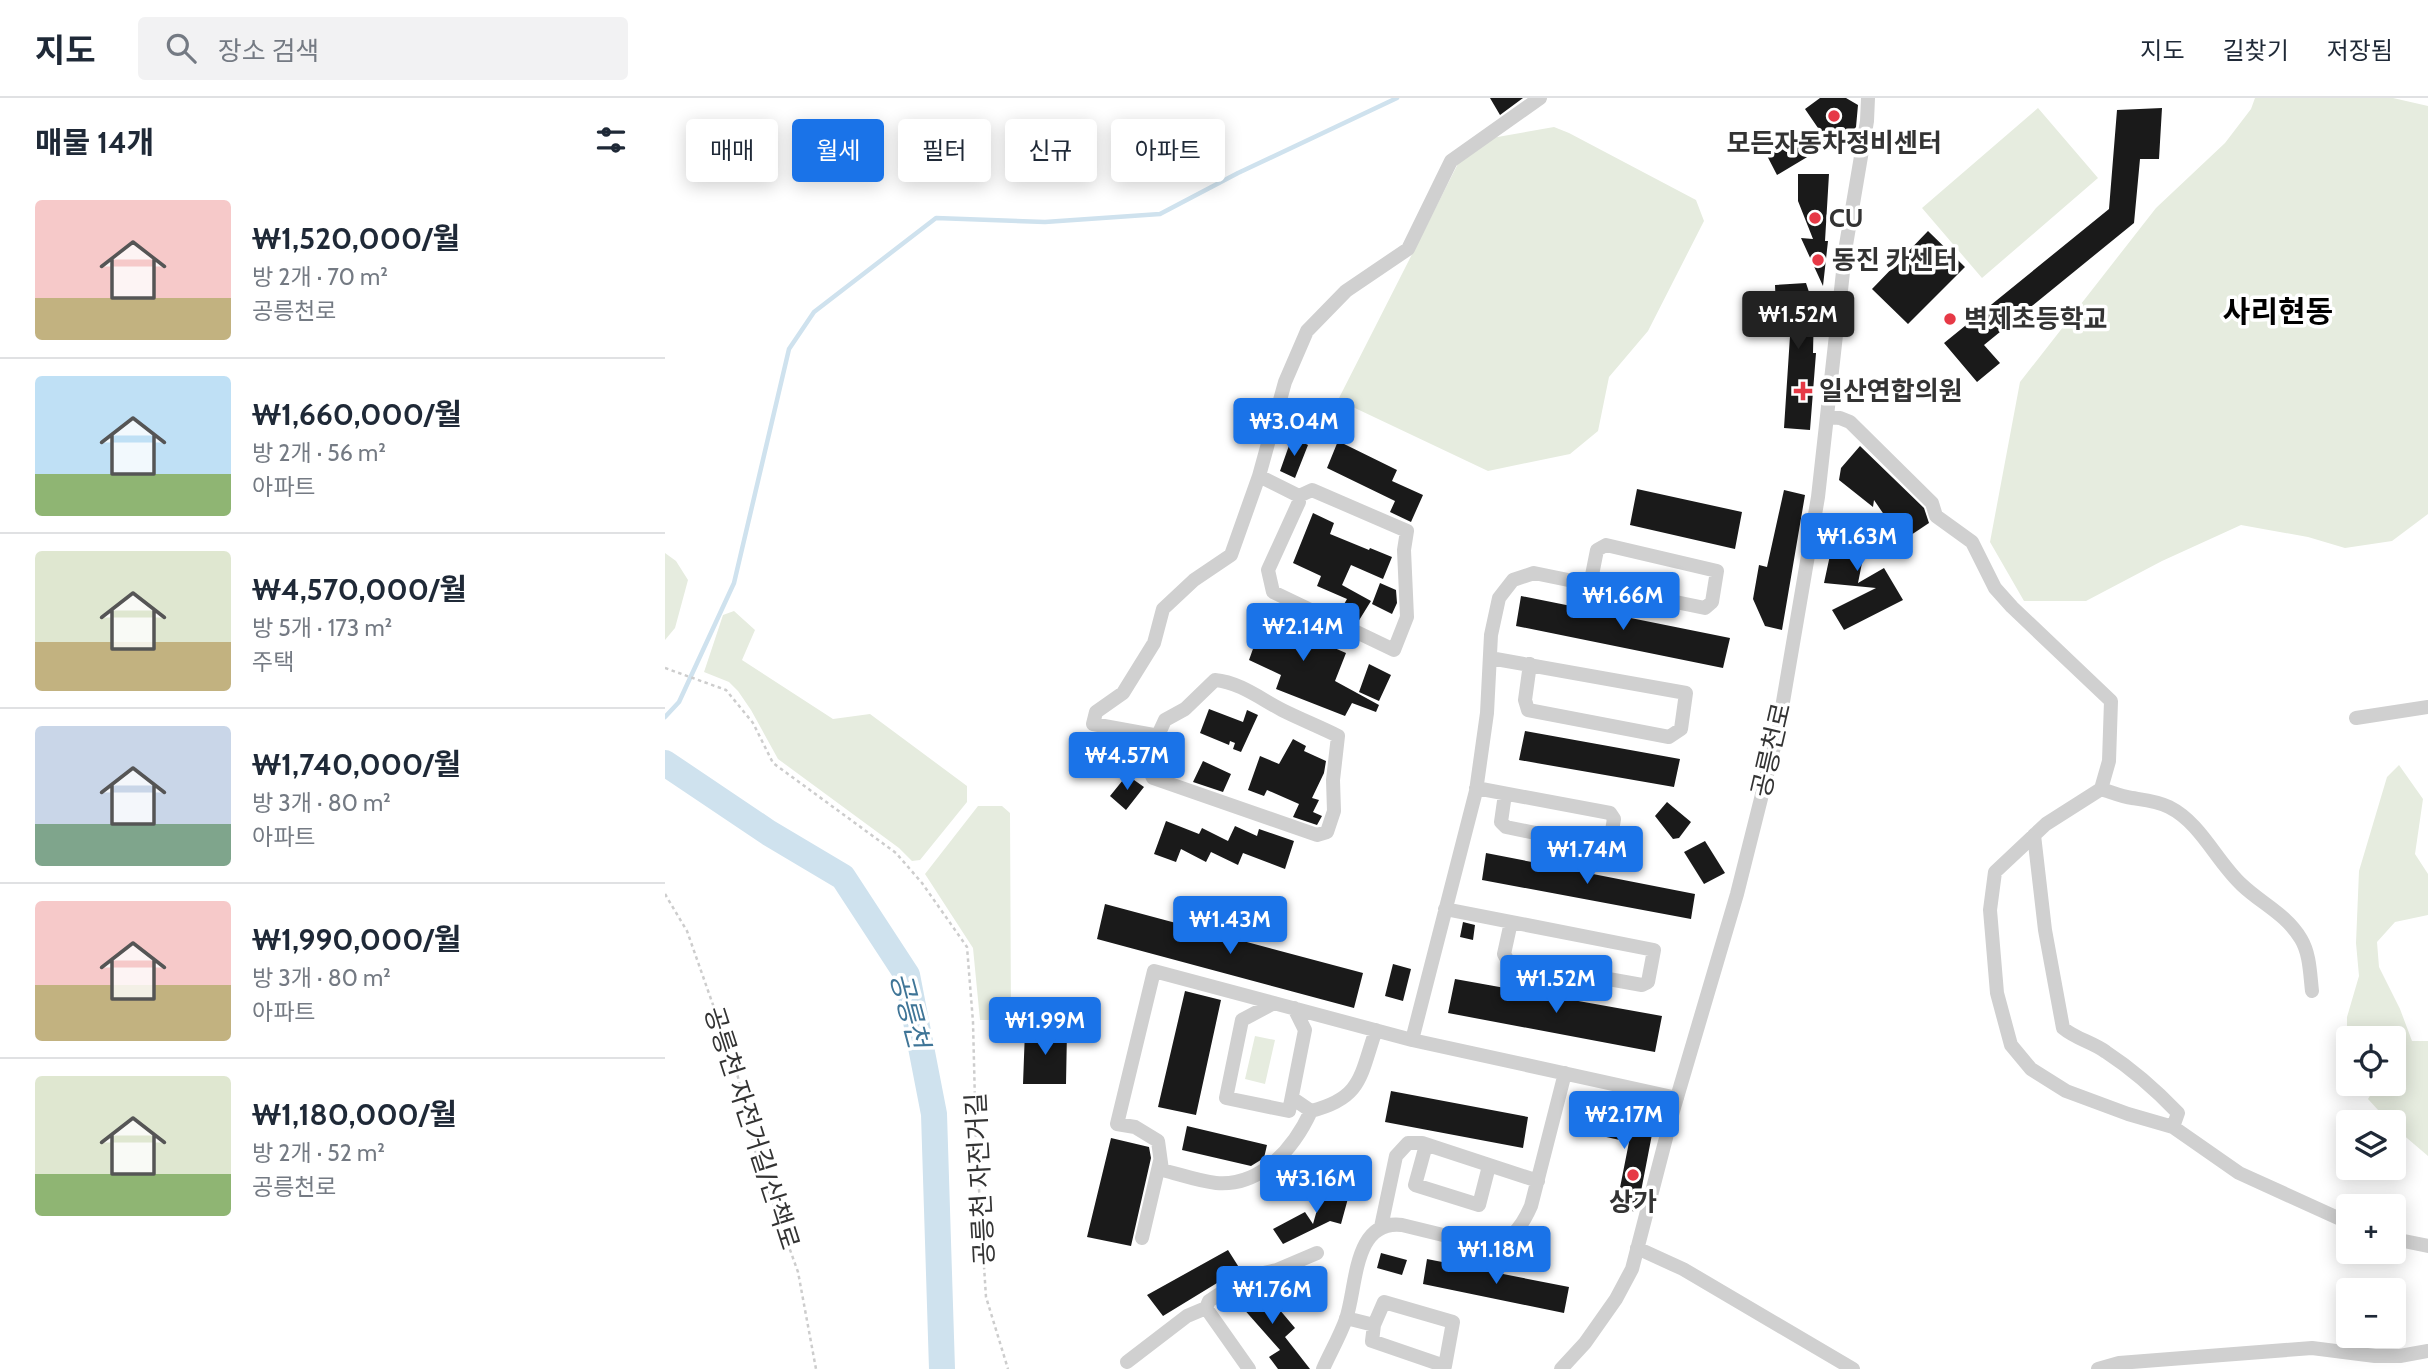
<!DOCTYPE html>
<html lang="ko">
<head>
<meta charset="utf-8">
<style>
  body { margin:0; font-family:Cabin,"Noto Sans KR",sans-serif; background:#f2f2f3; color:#1f2937; height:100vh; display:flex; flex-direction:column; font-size:26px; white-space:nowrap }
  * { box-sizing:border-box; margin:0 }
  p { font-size:23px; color:#747a83 }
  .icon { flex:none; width:38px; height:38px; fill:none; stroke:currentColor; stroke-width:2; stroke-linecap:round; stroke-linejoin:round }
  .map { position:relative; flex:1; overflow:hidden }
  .sheet { display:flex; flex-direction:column; background:#fff; width:665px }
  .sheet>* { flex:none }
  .hud { position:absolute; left:21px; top:21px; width:665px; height:63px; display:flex; gap:14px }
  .fabs { position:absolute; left:1671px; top:928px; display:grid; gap:14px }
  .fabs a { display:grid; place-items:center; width:70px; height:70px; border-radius:7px; background:#fff; box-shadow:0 4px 18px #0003; font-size:35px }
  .price { position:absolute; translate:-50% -60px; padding:0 16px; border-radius:7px; background:#1a73e8; color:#fff; font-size:23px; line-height:46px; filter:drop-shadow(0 2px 4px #0008) }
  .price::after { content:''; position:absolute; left:50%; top:42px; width:21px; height:16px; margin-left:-10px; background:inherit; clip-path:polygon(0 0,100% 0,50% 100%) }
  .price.on { background:#222; color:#fff }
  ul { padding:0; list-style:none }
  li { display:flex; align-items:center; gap:21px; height:175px; padding:0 35px }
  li+li { border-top:2px solid #e0e1e3 }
  li span { display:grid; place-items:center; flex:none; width:196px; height:140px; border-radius:7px; color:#555 }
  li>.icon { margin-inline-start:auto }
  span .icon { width:84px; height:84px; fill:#fffc; stroke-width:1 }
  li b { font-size:30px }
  h2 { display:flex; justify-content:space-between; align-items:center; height:84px; padding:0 35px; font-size:30px }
  .tag { padding:0 24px; border-radius:7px; background:#fff; box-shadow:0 4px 18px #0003; font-size:24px; line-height:63px }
  .tag.on { background:#1a73e8; color:#fff }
  header { display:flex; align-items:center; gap:42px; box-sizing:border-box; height:98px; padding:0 35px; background:#fff; border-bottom:2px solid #e0e1e3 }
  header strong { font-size:33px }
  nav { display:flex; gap:38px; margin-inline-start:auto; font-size:24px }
  .search { width:490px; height:63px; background:#f2f2f3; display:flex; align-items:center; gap:18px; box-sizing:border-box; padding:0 24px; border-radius:7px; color:#747a83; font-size:26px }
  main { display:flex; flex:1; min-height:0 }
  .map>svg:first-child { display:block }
</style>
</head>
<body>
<header>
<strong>지도</strong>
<div class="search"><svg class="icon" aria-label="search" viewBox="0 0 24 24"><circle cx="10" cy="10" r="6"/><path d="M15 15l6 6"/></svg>장소 검색</div>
<nav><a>지도</a><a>길찾기</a><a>저장됨</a></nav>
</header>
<main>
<section class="sheet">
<h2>매물 14개<svg class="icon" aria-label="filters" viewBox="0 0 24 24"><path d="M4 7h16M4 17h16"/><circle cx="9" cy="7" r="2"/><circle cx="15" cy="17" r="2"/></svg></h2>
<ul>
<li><span style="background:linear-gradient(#f6c9c9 70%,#c2b280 0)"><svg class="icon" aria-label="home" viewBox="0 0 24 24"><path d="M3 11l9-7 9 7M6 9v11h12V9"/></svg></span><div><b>₩1,520,000/월</b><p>방 2개 · 70 m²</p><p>공릉천로</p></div></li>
<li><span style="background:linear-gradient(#bfe0f5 70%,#8fb573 0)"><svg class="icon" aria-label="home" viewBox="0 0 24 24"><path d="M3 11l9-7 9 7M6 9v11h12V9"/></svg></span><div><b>₩1,660,000/월</b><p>방 2개 · 56 m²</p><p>아파트</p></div></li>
<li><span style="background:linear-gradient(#dfe7d0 65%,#c2b280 0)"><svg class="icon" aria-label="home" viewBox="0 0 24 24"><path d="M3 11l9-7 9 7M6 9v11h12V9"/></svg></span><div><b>₩4,570,000/월</b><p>방 5개 · 173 m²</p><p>주택</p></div></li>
<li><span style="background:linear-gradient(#c9d6e8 70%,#7fa58c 0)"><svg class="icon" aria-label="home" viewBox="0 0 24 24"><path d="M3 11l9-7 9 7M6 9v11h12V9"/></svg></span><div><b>₩1,740,000/월</b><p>방 3개 · 80 m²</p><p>아파트</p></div></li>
<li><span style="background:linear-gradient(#f6c9c9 60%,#c2b280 0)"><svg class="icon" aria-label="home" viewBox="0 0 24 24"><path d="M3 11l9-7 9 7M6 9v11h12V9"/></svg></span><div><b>₩1,990,000/월</b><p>방 3개 · 80 m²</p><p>아파트</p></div></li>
<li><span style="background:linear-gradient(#dfe7d0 70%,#8fb573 0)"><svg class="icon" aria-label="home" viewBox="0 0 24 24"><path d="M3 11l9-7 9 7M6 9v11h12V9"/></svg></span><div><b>₩1,180,000/월</b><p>방 2개 · 52 m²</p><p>공릉천로</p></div></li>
</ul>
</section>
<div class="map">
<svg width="1763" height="1271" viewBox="0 0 1763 1271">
  <rect width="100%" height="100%" fill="#fff"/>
  <path fill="#e6ecdf" d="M1590 0H1728L1763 8V416L1727 443 1680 450 1643 439 1576 427 1497 463 1421 503H1359L1325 444 1355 284 1491 110 1560 45 1586 11Z
    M1373 10 1433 80 1317 180 1257 110Z
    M889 29 904 35 1031 102 1039 123 983 233 944 279 933 333 905 356 823 373 673 302 804 44Z
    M0 455 11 463 23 482 10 530 0 542Z
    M69 513 90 532 77 562 168 621 205 616 302 688V704L255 762 247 763 234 750 113 661 86 612 73 593 64 584 39 574 58 517Z
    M1734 667 1758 701 1750 756 1763 776V817L1730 824 1712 844 1714 869 1735 911 1747 943H1763V1058L1729 1029V1024H1724L1703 1001 1713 985H1729V940H1692L1682 931V919L1694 878 1691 845 1694 773 1722 679Z
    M313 708H337L345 715 346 922H315L308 850 260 776Z
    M590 938 610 942 600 986 580 981Z"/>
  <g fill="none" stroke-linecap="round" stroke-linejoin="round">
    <path stroke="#cfe2ee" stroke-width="4.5" d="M0 619 14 604 69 485 124 251 149 214 271 120 380 124 495 116 573 75 732 0"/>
    <path stroke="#cfe2ee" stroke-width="26" d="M0 665 104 735 178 779 242 877 269 1016 277 1271"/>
  </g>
  <path fill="#1a1a1a" d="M825 0H858L835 17Z
    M1155 0H1181L1193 7 1191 29 1179 43 1174 40 1112 77 1097 48 1109 42 1121 48 1153 30 1140 11Z
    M1497 10 1494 61H1475L1469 125 1319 247 1335 265 1312 284 1279 245 1444 111 1452 12Z
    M1133 76H1164L1160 143H1163L1158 188 1136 140 1148 141 1133 103Z
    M1263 133 1300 169 1243 226 1207 191Z
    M1141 185 1149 209 1148 255H1151L1145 332 1119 330 1125 238H1112L1110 187Z
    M627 339 643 347 630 380 615 373Z
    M673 343 732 372 727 383 758 397 746 424 725 414 730 403 662 370Z
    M1195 348 1259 410 1264 425 1237 443 1209 402 1208 409 1174 382 1176 370Z
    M972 391 1077 414 1070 451 965 427Z
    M1119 392 1140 397 1117 532 1100 528 1088 501 1094 467 1102 469Z
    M648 415 669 425 665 436 704 452 705 450 727 459 718 481 686 467 677 487 706 503 693 524 674 515 682 501 652 488 656 478 628 465Z
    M1177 416 1206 420 1193 485 1219 470 1238 502 1179 532 1167 512 1211 490 1159 485 1173 420Z
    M715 485 731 492 732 505 727 516 707 506Z
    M856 498 1065 540 1058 570 851 528Z
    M601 506 620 517 618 520 654 535 651 542 681 555 670 583 714 607 711 614 687 605 680 618 611 591 616 577 584 562 594 534 587 530Z
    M704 566 726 577 714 603 694 594Z
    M544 611 578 624 582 612 593 617 576 654 568 651 570 645 565 643 564 647 535 635Z
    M860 633 1015 661 1009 689 854 662Z
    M628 641 641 648 639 653 661 663 659 675 647 700 654 702 648 714 657 718 652 727 628 719 634 706 602 692 599 698 583 692 595 658 614 666Z
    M538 663 566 676 558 694 528 684Z
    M462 677 479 689 461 712 445 698Z
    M1002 704 1026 724 1014 740 1008 741 990 718Z
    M501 723 534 736 537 730 563 743 570 728 592 738 594 731 629 743 620 771 578 755 573 767 546 754 541 764 516 751 511 764 489 756Z
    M1040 743 1060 775 1039 786 1019 754Z
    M821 755 1030 796 1026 821 817 782Z
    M440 806 698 875 689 910 432 841Z
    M798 824 810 827 808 842 795 839Z
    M728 866 746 871 738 903 720 898Z
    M790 881 997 918 990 954 783 915Z
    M520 893 556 902 531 1017 493 1009Z
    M360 932 402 933 401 986H358Z
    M726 993 863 1019 858 1050 720 1024Z
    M918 1011 989 1026 972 1114 951 1110 964 1044 914 1033Z
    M522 1028 602 1047 599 1060 586 1068 517 1052Z
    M446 1040 484 1049 486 1060 466 1148 422 1139Z
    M659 1087 685 1093 676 1126 665 1123 618 1146 608 1131 640 1114 648 1126Z
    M563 1152 575 1171 498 1218 482 1197Z
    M716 1155 742 1162 737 1177 712 1170Z
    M762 1161 904 1189 899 1215 758 1186Z
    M594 1187 630 1230 620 1239 645 1271H613L604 1259 615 1252 569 1200 581 1190Z"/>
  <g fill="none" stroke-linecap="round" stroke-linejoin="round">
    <path stroke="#cdcdcd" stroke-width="2.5" stroke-dasharray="3.5 3.5" stroke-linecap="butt" d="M0 570 61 592 88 625 108 665 231 755 257 785 302 849 308 924 311 1045 321 1199 343 1271
      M0 796 22 833 72 975 92 1060 133 1174 151 1271"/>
    <path stroke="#d0d0d0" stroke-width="14" d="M1162 319 1175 320 1185 324 1267 405 1271 418 1307 444 1330 490 1347 509 1446 603 1444 663 1436 691 1381 726 1330 774 1325 812 1332 895 1346 947 1366 971 1401 993 1463 1016 1508 1029 1574 1075 1684 1125
      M634 398V404L603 472 608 494 729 552 742 519 739 452 742 433 647 392 634 398 594 378 620 284 642 233 681 193 743 151 786 63 875 0
      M925 487 932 452 941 447 1052 473 1047 504 1040 510 869 475 848 482 834 500 826 537 822 615 811 693 747 942 1012 1000
      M825 560 1021 595 1016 631 1004 639 863 612 860 602 865 566
      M550 582C574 584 596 601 617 612 635 621 655 629 673 638L668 682 669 713 662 734 652 737 488 680 485 673 493 650 494 635 500 622 520 611Z
      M1691 620 1763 609
      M494 638 428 626 431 614 458 595 489 545 498 511 529 482 566 457 594 378
      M811 690 945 715 949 721 945 744 939 749 841 729 836 724 840 696
      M1436 691C1446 694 1457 699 1467 700 1480 702 1492 703 1504 709 1536 725 1551 763 1577 787 1597 806 1621 816 1636 841 1645 856 1645 876 1647 893
      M1369 737 1380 832 1398 930C1411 941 1427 944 1441 954 1467 971 1491 992 1513 1015L1508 1029
      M780 811 989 852 983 884 977 887 843 863 839 856 846 824
      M609 905 577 922 561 1000 624 1013 640 932 629 910
      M627 1000 646 1013C629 1050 596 1089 551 1085 533 1083 514 1076 497 1072L493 1043 470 1029 452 1026 489 873 747 942
      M646 1013C698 1000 695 977 711 932
      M761 1047 750 1087 814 1107 824 1068
      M716 1129 731 1058 743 1045H757L873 1083
      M477 1140 495 1063
      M1729 1141 1763 1148
      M972 1150 1018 1171 1188 1271
      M681 1220 709 1227 707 1243 780 1268 788 1224 719 1204 709 1227
      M462 1264 522 1218 541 1210
      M584 1271 541 1210 544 1203 580 1179 612 1172 652 1155
      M658 1271C665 1255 675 1238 681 1221 692 1189 688 1121 737 1127L815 1146C844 1146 855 1133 866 1108L900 975
      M896 1271 920 1245 951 1201 967 1171 1008 1013 1072 796 1113 633 1153 399 1181 147 1202 23 1203 0
      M1433 1271 1454 1265 1647 1250 1710 1258H1735L1763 1253"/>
  </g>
  <g fill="#e63946" stroke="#fff" stroke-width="2.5">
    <circle cx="1169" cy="18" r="7"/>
    <circle cx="1150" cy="120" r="7"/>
    <circle cx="1153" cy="162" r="7"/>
    <circle cx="1285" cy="221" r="7"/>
    <path d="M1134.5 282.5h7v7h7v7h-7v7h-7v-7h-7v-7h7z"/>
    <circle cx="968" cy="1077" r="7"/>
  </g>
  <g text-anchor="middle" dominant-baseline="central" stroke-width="7" stroke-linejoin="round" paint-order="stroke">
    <g font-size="26" font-weight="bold" fill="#333" stroke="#fff" text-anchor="start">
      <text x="1169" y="45" text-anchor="middle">모든자동차정비센터</text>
      <text x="1164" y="120">CU</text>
      <text x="1167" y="162">동진 카센터</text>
      <text x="1299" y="221">벽제초등학교</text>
      <text x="1154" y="293">일산연합의원</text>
      <text x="968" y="1104" text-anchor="middle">상가</text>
    </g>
    <g font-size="26" fill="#333" stroke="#fff">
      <text transform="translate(1106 652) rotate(-77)">공릉천로</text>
      <text transform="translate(87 1030) rotate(72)">공릉천 자전거길/산책로</text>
      <text transform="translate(315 1081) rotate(-93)">공릉천 자전거길</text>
    </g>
    <g font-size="28" font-style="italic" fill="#3f7597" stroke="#fff">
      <text transform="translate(245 912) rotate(75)">공릉천</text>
    </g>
    <g font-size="30" font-weight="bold" fill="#000" stroke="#fff">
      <text x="1613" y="213">사리현동</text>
    </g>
  </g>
</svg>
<div class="fabs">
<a><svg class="icon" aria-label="locate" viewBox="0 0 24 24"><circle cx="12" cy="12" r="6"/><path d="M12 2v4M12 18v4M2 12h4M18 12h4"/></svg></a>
<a><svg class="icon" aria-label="layers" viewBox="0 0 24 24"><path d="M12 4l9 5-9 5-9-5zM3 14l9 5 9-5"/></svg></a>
<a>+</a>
<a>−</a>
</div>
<b class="price on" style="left:1133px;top:253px">₩1.52M</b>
<b class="price" style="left:629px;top:360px">₩3.04M</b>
<b class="price" style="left:1192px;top:475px">₩1.63M</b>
<b class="price" style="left:958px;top:534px">₩1.66M</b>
<b class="price" style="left:638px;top:565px">₩2.14M</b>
<b class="price" style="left:462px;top:694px">₩4.57M</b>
<b class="price" style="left:922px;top:788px">₩1.74M</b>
<b class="price" style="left:565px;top:858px">₩1.43M</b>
<b class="price" style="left:891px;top:917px">₩1.52M</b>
<b class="price" style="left:380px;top:959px">₩1.99M</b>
<b class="price" style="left:959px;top:1053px">₩2.17M</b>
<b class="price" style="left:651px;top:1117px">₩3.16M</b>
<b class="price" style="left:831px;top:1188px">₩1.18M</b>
<b class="price" style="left:607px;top:1228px">₩1.76M</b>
<div class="hud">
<a class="tag">매매</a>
<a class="tag on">월세</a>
<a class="tag">필터</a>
<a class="tag">신규</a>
<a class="tag">아파트</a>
</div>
</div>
</main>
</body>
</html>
